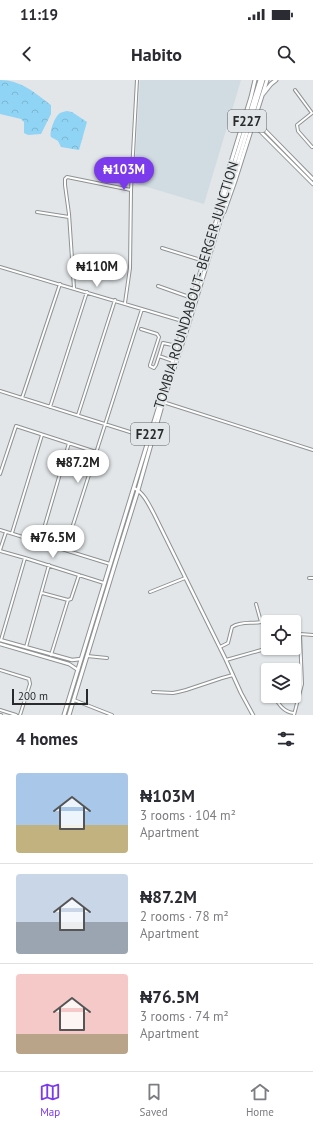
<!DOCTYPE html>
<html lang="en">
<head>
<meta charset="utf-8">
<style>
  body { margin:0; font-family:"PT Sans",sans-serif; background:#f2f2f3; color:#2b2b33; height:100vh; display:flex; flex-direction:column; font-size:15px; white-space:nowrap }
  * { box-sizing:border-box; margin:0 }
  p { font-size:13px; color:#7c7c81 }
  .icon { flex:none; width:22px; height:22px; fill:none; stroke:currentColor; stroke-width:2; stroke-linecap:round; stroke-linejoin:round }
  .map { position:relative; height:635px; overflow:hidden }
  .sheet { display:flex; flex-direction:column; background:#fff; flex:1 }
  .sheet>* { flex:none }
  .buttons { position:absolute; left:261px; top:535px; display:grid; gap:8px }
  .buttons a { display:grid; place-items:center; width:40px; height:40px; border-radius:4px; background:#fff; box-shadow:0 1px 3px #0004; font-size:20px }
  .scale { position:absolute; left:12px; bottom:10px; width:76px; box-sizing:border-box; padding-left:4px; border:2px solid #282a2b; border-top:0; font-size:11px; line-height:14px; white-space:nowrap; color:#282a2b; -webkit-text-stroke:3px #e2e6e8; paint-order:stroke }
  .price { position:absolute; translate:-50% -34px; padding:0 9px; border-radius:14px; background:#fff; color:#222; font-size:13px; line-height:26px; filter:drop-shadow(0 1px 2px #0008) }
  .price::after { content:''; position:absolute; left:50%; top:24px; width:12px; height:9px; margin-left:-6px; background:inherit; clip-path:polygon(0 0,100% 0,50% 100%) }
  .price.active { background:#7c3aed; color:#fff }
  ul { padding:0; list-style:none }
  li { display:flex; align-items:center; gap:12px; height:100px; padding:0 16px }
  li+li { border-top:1px solid #e1e1e2 }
  li span { display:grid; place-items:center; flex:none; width:112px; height:80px; border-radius:4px; color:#555 }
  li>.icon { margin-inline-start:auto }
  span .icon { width:48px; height:48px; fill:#fffc; stroke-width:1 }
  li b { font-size:17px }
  h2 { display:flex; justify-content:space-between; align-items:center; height:48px; padding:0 16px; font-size:17px }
  .status { display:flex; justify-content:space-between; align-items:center; height:28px; padding:0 20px; background:#fff; direction:ltr }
  .status svg { height:11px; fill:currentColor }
  header { display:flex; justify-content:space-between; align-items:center; height:52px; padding:0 16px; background:#fff; font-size:18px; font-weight:800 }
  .menu { display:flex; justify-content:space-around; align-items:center; height:56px; border-top:1px solid #e1e1e2; background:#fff; font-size:11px; color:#7c7c81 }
  .menu a { display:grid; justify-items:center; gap:2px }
  .menu .active { color:#7c3aed }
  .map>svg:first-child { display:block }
</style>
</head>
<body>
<div class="status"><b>11:19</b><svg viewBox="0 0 49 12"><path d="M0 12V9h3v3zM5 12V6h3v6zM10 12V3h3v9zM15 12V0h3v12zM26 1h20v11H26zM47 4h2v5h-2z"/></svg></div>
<header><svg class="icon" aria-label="back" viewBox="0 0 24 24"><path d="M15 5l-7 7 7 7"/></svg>Habito<svg class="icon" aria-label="search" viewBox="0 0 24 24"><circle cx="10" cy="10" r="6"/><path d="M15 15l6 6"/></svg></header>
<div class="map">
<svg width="313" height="635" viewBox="0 0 313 635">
  <defs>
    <pattern id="forest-crowns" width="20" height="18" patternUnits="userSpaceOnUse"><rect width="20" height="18" fill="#90d4f5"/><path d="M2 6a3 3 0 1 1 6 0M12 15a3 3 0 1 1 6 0" fill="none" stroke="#7cb6d2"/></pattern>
  </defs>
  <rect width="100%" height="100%" fill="#e2e6e8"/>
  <path fill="#d0dce2" d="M140 0H241L204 124 134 103Z"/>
  <path fill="url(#forest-crowns)" d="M0 0C21 0 35 13 51 25V34L41 54 28 55 24 53V42L21 39 0 34Z
    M67 31 72 32 87 42 79 70 61 67 58 61 51 57C49 52 55 36 60 33 63 32 65 31 67 31Z"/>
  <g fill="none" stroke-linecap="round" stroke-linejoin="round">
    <defs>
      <path id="minor" d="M295 10 312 33
        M312 33 297 45 298 51 312 67H313
        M37 132 69 137
        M162 168 204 181
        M0 187 189 243
        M158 206 192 218
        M74 208 69 134 65 105V99L67 97 131 110
        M125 223 130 188 131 110 137 0
        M141 249 157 254 159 257 150 285V286L154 288 156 285 159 276
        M173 281 159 276 163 263 177 266
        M0 311 149 358
        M22 318 60 204
        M163 322 313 370
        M50 327 87 212
        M78 335 115 220
        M0 394 16 346 96 372
        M0 450 110 484
        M12 453 42 355
        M40 462 69 363
        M0 470 6 452
        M65 470 142 229
        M0 471 25 478 104 503
        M309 498H313
        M150 512 185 498
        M42 513 68 520 71 519 79 495
        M261 542 272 540
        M1 560 25 478
        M26 567 49 485
        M220 567 228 563 232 547C241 541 251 544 261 542L256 524
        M51 575 68 520
        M87 576 107 578
        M226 580 265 569
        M0 590 29 599 30 604 20 635
        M153 612 173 613 178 612 186 610 222 598 233 595
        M274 616C279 625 284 632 294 633
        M74 620 112 635
        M0 630 16 635
        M0 635H1
        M294 635 302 604 300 556V554L313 555"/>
      <path id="tertiary" d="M255 40 313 99
        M251 50 255 49 259 50 313 104
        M134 408C144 413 149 425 154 434L226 580 241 613 253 635
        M0 560 72 580 81 579
        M0 564 69 584 78 590"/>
      <path id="secondary" d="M263 14 271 4 276 0
        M223 116 227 95 251 17 255 0
        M224 132 235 101 267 0"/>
      <path id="primary" d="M64 635 149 358 260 0
        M69 635 115 484 138 410 163 322 188 246 263 0"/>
    </defs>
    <use href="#minor" stroke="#8e9293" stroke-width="4"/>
    <use href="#tertiary" stroke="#8e9293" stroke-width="4.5"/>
    <use href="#secondary" stroke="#8e9293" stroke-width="5"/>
    <use href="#primary" stroke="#8e9293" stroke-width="5"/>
    <use href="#minor" stroke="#fff" stroke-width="2"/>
    <use href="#tertiary" stroke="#fff" stroke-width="2.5"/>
    <use href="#secondary" stroke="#fff" stroke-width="3"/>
    <use href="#primary" stroke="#fff" stroke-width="3"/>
  </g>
  <g text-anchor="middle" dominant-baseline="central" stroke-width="3.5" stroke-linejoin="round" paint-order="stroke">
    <g fill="#e2e6e8" stroke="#606264" stroke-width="1">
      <rect x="228" y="30" width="38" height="22" rx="3"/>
      <rect x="131" y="343" width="38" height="22" rx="3"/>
    </g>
    <g font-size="13" font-weight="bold" fill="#282a2b">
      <text x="247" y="41">F227</text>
      <text x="150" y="354">F227</text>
    </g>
    <g font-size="14" fill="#282a2b" stroke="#e2e6e8">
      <text transform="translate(196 205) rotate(-73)">TOMBIA ROUNDABOUT- BERGER JUNCTION</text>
    </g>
  </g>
</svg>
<div class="buttons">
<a><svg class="icon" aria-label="locate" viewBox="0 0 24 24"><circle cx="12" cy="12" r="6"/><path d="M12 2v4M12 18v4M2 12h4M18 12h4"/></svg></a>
<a><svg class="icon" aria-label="layers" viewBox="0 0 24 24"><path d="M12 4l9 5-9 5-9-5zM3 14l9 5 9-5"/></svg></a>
</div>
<div class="scale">200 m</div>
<b class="price active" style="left:124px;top:111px">₦103M</b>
<b class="price" style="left:97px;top:208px">₦110M</b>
<b class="price" style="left:78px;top:404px">₦87.2M</b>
<b class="price" style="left:53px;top:479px">₦76.5M</b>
</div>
<section class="sheet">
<h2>4 homes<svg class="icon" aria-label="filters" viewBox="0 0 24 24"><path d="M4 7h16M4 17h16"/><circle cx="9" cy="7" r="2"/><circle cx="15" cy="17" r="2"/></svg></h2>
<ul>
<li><span style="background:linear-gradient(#a9c7e8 65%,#c2b280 0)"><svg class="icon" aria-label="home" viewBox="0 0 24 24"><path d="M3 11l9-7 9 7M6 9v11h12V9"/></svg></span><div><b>₦103M</b><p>3 rooms · 104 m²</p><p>Apartment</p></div></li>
<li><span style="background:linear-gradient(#c9d6e8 60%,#9aa5b1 0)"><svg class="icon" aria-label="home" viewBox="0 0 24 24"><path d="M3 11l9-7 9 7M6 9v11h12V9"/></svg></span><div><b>₦87.2M</b><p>2 rooms · 78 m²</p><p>Apartment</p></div></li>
<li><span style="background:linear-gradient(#f6c9c9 75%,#b9a48a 0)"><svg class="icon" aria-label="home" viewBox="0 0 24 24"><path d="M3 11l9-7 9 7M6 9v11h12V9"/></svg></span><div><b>₦76.5M</b><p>3 rooms · 74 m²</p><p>Apartment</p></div></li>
</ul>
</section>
<nav class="menu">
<a class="active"><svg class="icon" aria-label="map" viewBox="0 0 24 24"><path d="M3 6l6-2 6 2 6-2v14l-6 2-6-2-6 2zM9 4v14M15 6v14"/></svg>Map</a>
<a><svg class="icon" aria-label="saved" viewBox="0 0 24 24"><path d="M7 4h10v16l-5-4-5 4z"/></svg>Saved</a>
<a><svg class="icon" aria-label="home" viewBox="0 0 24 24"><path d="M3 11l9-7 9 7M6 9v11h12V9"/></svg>Home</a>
</nav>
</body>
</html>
